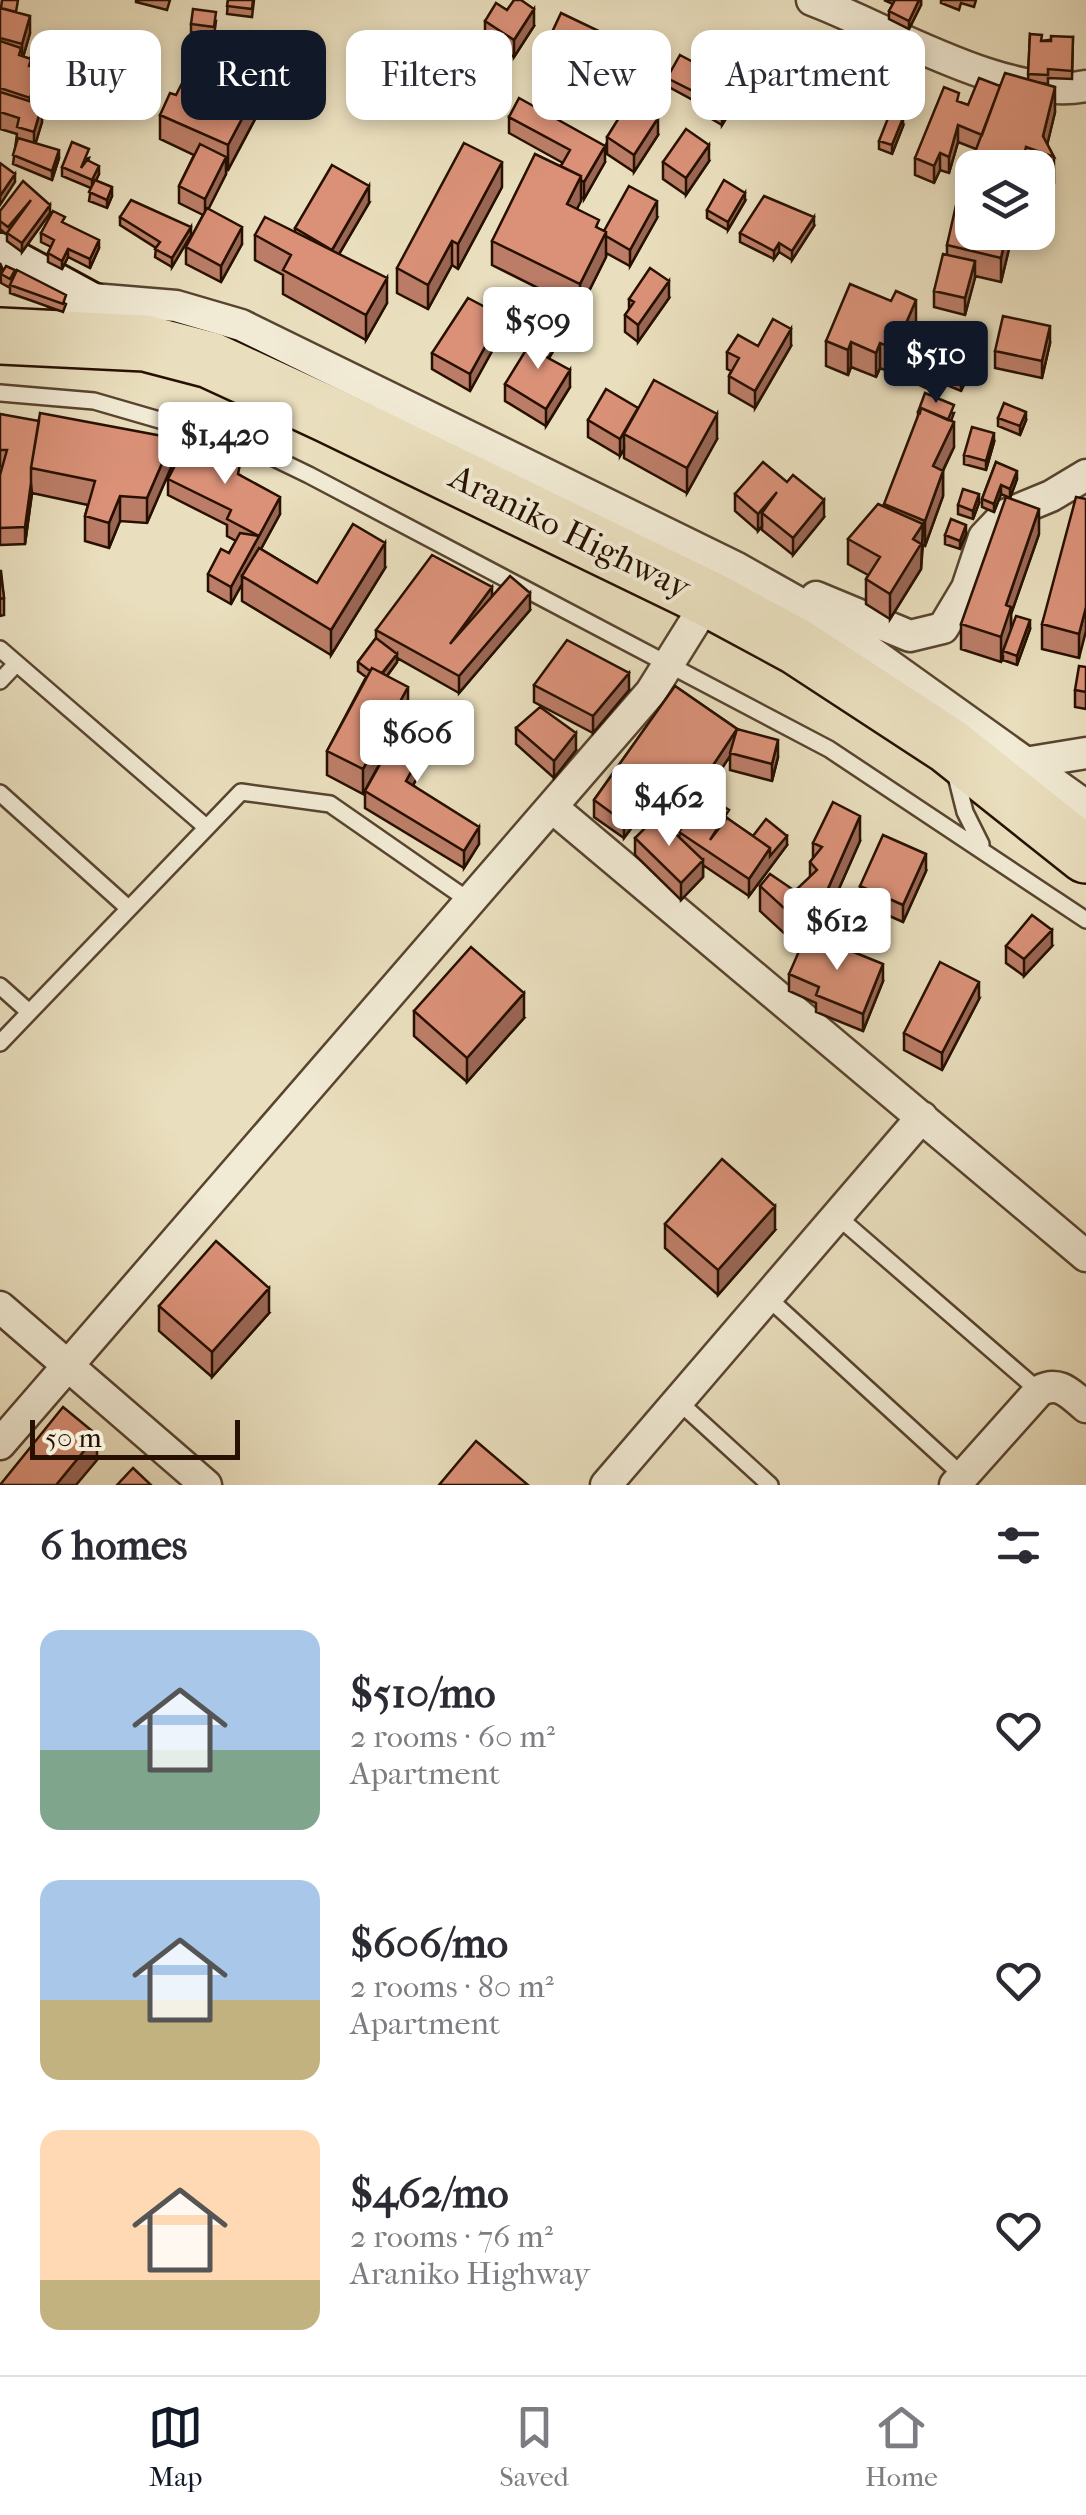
<!DOCTYPE html>
<html lang="en">
<head>
<meta charset="utf-8">
<style>
  body { margin:0; font-family:"IM FELL French Canon",serif; background:#f2f2f3; color:#2b2b33; height:100vh; display:flex; flex-direction:column; font-size:38px; white-space:nowrap }
  * { box-sizing:border-box; margin:0 }
  p { font-size:32px; color:#7c7c81 }
  .icon { flex:none; width:55px; height:55px; fill:none; stroke:currentColor; stroke-width:2; stroke-linecap:round; stroke-linejoin:round }
  .map { position:relative; height:1485px; overflow:hidden }
  .details { display:flex; flex-direction:column; background:#fff; flex:1 }
  .details>* { flex:none }
  .hud { position:absolute; left:30px; top:30px; width:1028px; height:90px; display:flex; gap:20px }
  .controls { position:absolute; left:955px; top:150px; display:grid; gap:20px }
  .controls a { display:grid; place-items:center; width:100px; height:100px; border-radius:20px; background:#fff; box-shadow:0 5px 15px #0003; font-size:50px }
  .scale { position:absolute; left:30px; bottom:25px; width:210px; box-sizing:border-box; padding-left:10px; border:5px solid #271000; border-top:0; font-size:28px; line-height:35px; white-space:nowrap; color:#271000; -webkit-text-stroke:8px #f1ead4; paint-order:stroke }
  .price { position:absolute; translate:-50% -85px; padding:0 22px; border-radius:10px; background:#fff; color:#222; font-size:32px; line-height:65px; filter:drop-shadow(0 2px 5px #0008) }
  .price::after { content:''; position:absolute; left:50%; top:60px; width:30px; height:22px; margin-left:-15px; background:inherit; clip-path:polygon(0 0,100% 0,50% 100%) }
  .price.current { background:#111827; color:#fff }
  ul { padding:0; list-style:none }
  li { display:flex; align-items:center; gap:30px; height:250px; padding:0 40px }
  li span { display:grid; place-items:center; flex:none; width:280px; height:200px; border-radius:20px; color:#555 }
  li>.icon { margin-inline-start:auto }
  span .icon { width:120px; height:120px; fill:#fffc; stroke-width:1 }
  li b { font-size:42px }
  h2 { display:flex; justify-content:space-between; align-items:center; height:120px; padding:0 40px; font-size:42px }
  .tag { padding:0 35px; border-radius:20px; background:#fff; box-shadow:0 5px 15px #0003; font-size:35px; line-height:90px }
  .tag.current { background:#111827; color:#fff }
  .dock { display:flex; justify-content:space-around; align-items:center; height:140px; border-top:2px solid #e1e1e2; background:#fff; font-size:28px; color:#7c7c81 }
  .dock a { display:grid; justify-items:center; gap:5px }
  .dock .current { color:#111827 }
  .map>svg:first-child { display:block }
</style>
</head>
<body>
<div class="map">
<svg width="1086" height="1485" viewBox="0 0 1086 1485">
  <rect width="100%" height="100%" fill="#e9debd"/>
  <filter id="stains"><feTurbulence type="fractalNoise" baseFrequency=".002" numOctaves="4"/><feColorMatrix values="0 0 0 0 .2 0 0 0 0 .09 0 0 0 0 .02 0 0 0 .5 -.17"/></filter>
  <radialGradient id="worn" r=".72"><stop offset=".6" stop-color="#630" stop-opacity="0"/><stop offset="1" stop-color="#630" stop-opacity=".3"/></radialGradient>
  <g fill="none" stroke-linecap="round" stroke-linejoin="round">
    <defs>
      <path id="lane" d="M0 393 94 401 249 446 309 475 829 749 1086 920
        M0 649 206 827
        M0 681 16 664
        M955 772 965 812 981 844
        M0 793 127 907
        M0 986 28 1011
        M0 1043 241 792 330 804 471 902
        M837 1216 1039 1391
        M767 1297 963 1476
        M678 1401 770 1485"/>
      <path id="street" d="M812 0C886 28 1009 102 1086 86
        M92 299 176 306 241 325 737 568 815 612 1086 806
        M816 597 910 636 943 628 967 588 984 537 1005 515 1051 496 1086 475
        M1021 769 1031 762 1086 753
        M553 808 1086 1256
        M0 1307 206 1485
        M0 1444 651 692 709 599
        M606 1485 922 1117
        M955 1485 1039 1391C1060 1380 1070 1394 1086 1407"/>
      <path id="secondary" d="M0 255 129 325 145 343"/>
      <path id="highway" d="M0 336 145 343 210 360 327 414 709 599 796 646 949 746 1086 855"/>
    </defs>
    <use href="#lane" stroke="#58442f" stroke-width="20"/>
    <use href="#street" stroke="#58442f" stroke-width="35"/>
    <use href="#secondary" stroke="#271000" stroke-width="48"/>
    <use href="#highway" stroke="#271000" stroke-width="60"/>
    <use href="#lane" stroke="#f1ead4" stroke-width="15"/>
    <use href="#street" stroke="#f1ead4" stroke-width="30"/>
    <use href="#secondary" stroke="#f1ead4" stroke-width="42"/>
    <use href="#highway" stroke="#e9debd" stroke-width="55"/>
  </g>
  <path fill="#bb7d67" stroke="#271000" stroke-width="2.5" d="M136 0H170L167 10 136 2Z
    M228 0H254L252 17 227 14Z
    M884 0H921V5L909 29 889 19V11L893 4Z
    M941 0H976L974 7 961 3 959 10 941 3Z
    M0 8 17 13 30 33 23 57 31 59V57L55 55 47 73 31 65 39 86 34 103 42 122 35 143 59 158 52 180 13 164 17 134 0 129Z
    M216 21 214 36 191 32V24Z
    M485 21 534 26 514 57 485 38Z
    M1030 34 1041 41 1073 37 1072 79 1048 78V84L1041 83 1055 112 1047 144 1054 157V182L1038 176V168H972L1013 232 1001 282 975 276 965 315 934 307V291L947 255V245L976 149 958 142 949 173 940 170 934 183 915 175V158L959 102 968 105 1000 86 1028 80Z
    M547 43 624 60 610 90 547 60Z
    M667 78H706L693 100 667 86Z
    M271 89 228 170 226 169V174L208 209 242 244 221 282 186 264V247L203 215 179 203V186L194 155 160 139V115L176 95Z
    M738 99 722 125 700 112V103Z
    M509 117 605 162 584 199 581 197 577 209 599 229 604 231 657 218 630 266 606 253V257L580 309 492 265V241L563 163 509 133Z
    M903 126 892 154 879 149V141Z
    M658 135 634 172 607 154V137Z
    M89 158 88 161 99 174 96 180 112 196 107 208 89 201 91 188 62 176V167Z
    M709 161 686 195 663 179V162Z
    M502 187 458 269 452 265 428 309 397 293V268Z
    M745 201 728 230 707 218V210Z
    M369 203 339 254 387 303 366 340 283 294V275L255 260V235L295 232V228Z
    M0 211 50 213 22 252 7 241V235L0 229Z
    M120 217 191 235 172 267 155 257 156 248 120 225Z
    M65 224 99 248 90 268 68 257 62 269 48 262V253L51 247 41 242V233Z
    M814 226 792 260 779 252 774 259 740 242V233Z
    M0 263 3 270 15 275 66 304 63 312 10 293V288L1 283Z
    M669 298 638 342 625 332V315L629 310V299Z
    M538 317 523 341 505 330V321Z
    M916 325 895 374 880 368 876 377 851 367 848 375 826 366V341Z
    M502 333 470 391 432 369V353Z
    M1050 343 1042 378 995 368V351Z
    M758 346H791L755 408 729 393V376L731 371 727 369V352Z
    M555 348 549 358 570 387 546 426 505 401V384Z
    M965 355 969 374 961 391 942 383 937 393 917 384V367Z
    M918 412 954 413 951 421 954 447 943 471V496L925 546 923 545 921 569 890 619 866 604V579L868 575 848 564V539L884 507 918 417Z
    M0 414 173 463 147 523 120 521 109 548 85 541V516L88 505 32 493 25 544 0 545V475L2 467 0 466Z
    M998 418 1026 420 1020 435 998 426Z
    M588 420 717 439 687 493 624 458V449L620 456 588 437Z
    M994 442 986 470 964 464V455Z
    M996 462 1017 479 1010 498 1001 494 994 512 982 507V499Z
    M240 475 280 514 261 549 317 583 385 568 331 655 242 601V584L231 604 208 591V574L229 553 236 541 227 536V525L168 495V479Z
    M735 494 824 517 793 555 762 530V526L758 531 735 511Z
    M1086 499 1079 658 1042 649V624Z
    M979 503 973 519 958 514V505Z
    M966 534 960 549 945 544V535Z
    M1039 534 1011 614V629H1030L1017 665 1003 660V655L1001 662 961 649V624Z
    M0 571 4 598V615L0 616Z
    M492 597 530 610 459 693 397 658V662L387 676 408 712 363 794 327 775V751L366 677 358 671V662L376 638V630Z
    M1086 667V709L1075 707V690Z
    M534 685 629 690 593 733 534 702Z
    M675 686 778 757 772 781 730 770V756L704 795 729 820 753 836 787 845 749 896 703 865V877L681 900 635 855V838L679 837 681 829 649 808V804L624 838 594 817V800Z
    M516 728 576 750 554 778 516 744Z
    M438 740 413 785 479 844 464 868 365 808V791Z
    M860 841 819 934 806 926 797 945 760 911V886L795 891 810 878V862L813 858V843Z
    M926 871 903 922 860 903V886Z
    M1006 946H1052L1024 976 1006 963Z
    M789 974 883 981 863 1031 816 1012V1003L789 991Z
    M979 999 942 1070 904 1050V1033Z
    M414 1011 524 1018 467 1082 414 1036Z
    M665 1224 775 1230 718 1295 665 1248Z
    M159 1306 269 1313 212 1377 159 1331Z"/>
  <path fill="#996654" stroke="#271000" stroke-width="2.5" d="M919 0H921V5L909 29V21Z
    M534 9V26L514 57V40Z
    M30 16V33L22 61V44Z
    M624 43V60L610 90V73Z
    M55 47V55L47 73V64Z
    M271 64V89L228 170V145Z
    M39 69V86L30 114V98Z
    M706 69V78L693 100V91Z
    M1055 87V112L1045 154 1043 136Z
    M738 90V99L722 125V116Z
    M42 105V122L34 149V132Z
    M658 118V135L634 172V155Z
    M903 118V126L892 154V145Z
    M958 125V142L949 173V157Z
    M709 145V161L686 195V178Z
    M605 146V162L584 199V182Z
    M59 150V158L52 180V171Z
    M940 153V170L934 183V166Z
    M226 157V174L205 216V199Z
    M502 162V187L458 269V244Z
    M99 166V174L92 189V180Z
    M15 174V182L0 205V196Z
    M581 176V201L567 229V204Z
    M369 186V203L332 266V250Z
    M112 187V196L107 208V200Z
    M745 193V201L728 230V222Z
    M657 201V218L630 266V250Z
    M50 205V213L22 252V243Z
    M814 217V226L792 260V251Z
    M191 227V235L172 267V258Z
    M242 227V244L221 282V266Z
    M606 232V257L580 309V284Z
    M1007 232H1013L1001 282V258Z
    M99 240V248L90 268V259Z
    M452 241V265L428 309V285Z
    M779 243V252L774 259V251Z
    M68 249V257L62 269V261Z
    M975 261V278L965 315V298Z
    M387 278V303L366 340V315Z
    M669 281V298L638 342V325Z
    M916 300V325L895 374V349Z
    M538 308V317L523 341V332Z
    M502 316V333L470 391V374Z
    M1050 326V343L1042 378V361Z
    M791 329V346L755 408V391Z
    M555 331V348L541 370V354Z
    M851 342V367L848 375V350Z
    M880 343V368L876 377V353Z
    M969 357V374L961 391V374Z
    M942 366V383L937 393V376Z
    M570 370V387L546 426V409Z
    M638 408 624 434V449L620 456V439Z
    M1026 412V420L1020 435V426Z
    M717 414V439L687 493V468Z
    M954 422V447L933 491V466Z
    M994 433V442L986 470V461Z
    M173 438V463L147 523V498Z
    M943 471V496L925 546V521Z
    M1017 471V479L1010 498V489Z
    M31 483 32 493 25 544V527Z
    M1001 485V494L994 512V504Z
    M777 492 762 513V526L758 531V514Z
    M979 494V503L973 519V511Z
    M120 496V521L109 548V523Z
    M280 497V514L245 578 242 576V584L231 604V587Z
    M824 500V517L793 555V538Z
    M1039 509V534L1011 614V632L1003 651 1001 662V637L1006 605Z
    M923 524 921 569 890 619V594L913 539Z
    M966 525V534L960 549V541Z
    M385 543V568L331 655V630Z
    M492 587V604L450 644Z
    M530 593V610L459 693V676Z
    M1086 607V631L1079 658V634Z
    M1030 620V629L1017 665V656Z
    M397 654V662L379 687V678Z
    M629 673V690L593 733V716Z
    M408 687V712L363 794V769Z
    M438 723V740L406 798V781Z
    M737 729 730 756 682 829V812Z
    M576 733V750L554 778V761Z
    M778 740V757L772 781V764Z
    M660 772 649 791V804L624 838V822Z
    M860 816V841L819 934V909Z
    M479 827V844L464 868V851Z
    M787 836V845L749 896V879L770 848Z
    M926 854V871L903 922V905Z
    M703 860V877L681 900V883Z
    M806 902V926L797 945V920Z
    M1052 930V946L1024 976V959Z
    M883 964V981L863 1031V1014Z
    M979 982V999L942 1070V1053Z
    M524 993V1018L467 1082V1058Z
    M775 1206V1230L718 1295V1270Z
    M269 1288V1313L212 1377V1352Z
    M97 1435V1460L76 1485H56Z"/>
  <path fill="#da9178" stroke="#271000" stroke-width="2.5" d="M2 0H18L16 12 1 8Z
    M228 0H253L252 9 227 6Z
    M514 0H521L534 9 514 40 485 21 496 3 507 10Z
    M895 0H919L909 21 889 11Z
    M0 8 30 16 22 44 0 38Z
    M193 9 216 12 214 27 191 24Z
    M561 13 624 43 610 73 547 43Z
    M1030 34 1042 35 1041 41H1051V36L1073 37 1072 71 1048 69V75L1028 74Z
    M39 39 55 47 47 64 31 57Z
    M0 41 21 48 19 55 31 59 29 66 39 69 30 98 0 88Z
    M200 48 271 64 228 145 160 115 170 93 176 95Z
    M680 55 706 69 693 91 667 78Z
    M1005 73 1055 87 1043 136 1054 157 1026 147 1021 168H994L972 160Z
    M715 77 738 90 722 116 700 103Z
    M979 78 1000 86 982 135 958 125 949 157 940 153 934 166 915 158 944 87 959 93 957 101 968 105Z
    M0 92 42 105 34 132 17 127 19 118 0 112Z
    M519 98 605 146 584 182 581 180V176L561 166 570 150 509 117Z
    M630 100 658 118 634 155 607 137Z
    M890 113 903 118 892 145 879 141Z
    M686 129 709 145 686 178 663 162Z
    M18 138 59 150 52 171 13 155Z
    M72 142 89 149 81 168 87 160 99 166 92 180 62 167Z
    M464 143 502 162 458 244 452 241 428 285 397 268Z
    M200 144 226 157 205 199 179 186Z
    M535 154 581 176 567 204 599 220 596 227 606 232 580 284 492 241Z
    M966 161 987 168H972V232H1007L1001 258 947 245Z
    M0 163 15 174 0 196Z
    M332 165 369 186 332 250 295 228Z
    M95 180 112 187 107 200 89 192Z
    M724 180 745 193 728 222 707 210Z
    M23 181 50 205 22 243 7 233 31 200 8 227 0 221V211Z
    M629 186 657 201 630 250 606 236V232L604 231Z
    M764 196 814 217 792 251 779 243 774 251 740 233Z
    M131 200 191 227 172 258 155 249 160 242 120 217Z
    M207 208 242 227 221 266 186 247Z
    M53 211 65 217 62 222 99 240 90 259 68 249 62 261 48 253 54 240 41 233Z
    M265 217 387 278 366 315 283 270 291 255 255 235Z
    M943 254 975 261 965 298 934 291Z
    M6 266 15 270 10 279 1 274Z
    M650 268 669 281 638 325 625 315 634 302 629 299Z
    M17 270 66 295 63 304 10 285Z
    M850 284 891 301 896 291 916 300 895 349 880 343 876 353 851 342 848 350 826 341Z
    M468 298 502 316 470 374 432 353Z
    M520 298 538 308 523 332 505 321Z
    M1003 316 1050 326 1042 361 995 351Z
    M773 319 791 329 755 391 729 376 739 358 727 352 738 335 758 346Z
    M542 324 555 331 541 354 570 370 546 409 505 384Z
    M931 334 948 342 951 334 965 341 959 353 969 357 961 374 942 366 937 376 917 367Z
    M654 380 717 414 687 468 624 434Z
    M606 389 638 408 620 439 588 420Z
    M925 393 954 405 948 420 921 408 920 413 918 412Z
    M1004 403 1026 412 1020 426 998 418Z
    M921 408 954 422 933 466 943 471 925 521 884 504Z
    M40 413 173 438 147 498 120 496 109 523 85 516 95 481 31 468Z
    M0 414 39 421 31 468V483L25 527 0 528V475L7 450H0Z
    M972 427 994 433 986 461 964 455Z
    M187 442 240 464 238 474 280 497 259 536 227 519 231 510 168 479Z
    M763 462 787 482 793 475 824 500 793 538 762 513 777 492 758 514 735 494Z
    M996 462 1017 471 1010 489 1001 485 994 504 982 499Z
    M963 489 979 494 973 511 958 505Z
    M1006 497 1039 509 1006 605 1011 607 1001 637 961 624Z
    M1076 497 1086 499V607L1079 634 1042 624Z
    M878 504 923 524 913 539 921 544 890 594 866 579 880 557 848 539Z
    M951 519 966 525 960 541 945 535Z
    M353 524 385 543 331 630 242 576 259 548 317 583Z
    M240 533 259 536 231 587 208 574 221 549 229 553Z
    M432 555 492 587 450 644 510 576 530 593 459 676 376 630Z
    M0 571H1L4 598 0 599Z
    M1016 616 1030 620 1017 656 1003 651Z
    M376 638 397 654 382 673 372 668 370 671 358 662Z
    M567 640 629 673 593 716 534 685Z
    M1079 666 1086 667V692L1075 690Z
    M372 668 408 687 363 769 327 751Z
    M675 686 737 729 682 812 649 791 660 772 624 822 594 800Z
    M540 707 576 733 554 761 516 728Z
    M411 709 438 723 406 781 479 827 464 851 365 791Z
    M737 729 778 740 772 764 730 753Z
    M703 794 729 810 710 840 727 818 770 848 749 879 679 832Z
    M833 802 860 816 819 909 806 902 797 920 760 886 770 874 795 891 817 870 810 862 822 847 813 843Z
    M657 816 703 860 681 883 635 838Z
    M766 819 787 836 770 856V848L753 836Z
    M883 835 926 854 903 905 860 886Z
    M1032 915 1052 930 1024 959 1006 946Z
    M807 933 883 964 863 1014 816 995 819 987 789 974Z
    M471 947 524 993 467 1058 414 1011Z
    M940 962 979 982 942 1053 904 1033Z
    M722 1159 775 1206 718 1270 665 1224Z
    M216 1241 269 1288 212 1352 159 1306Z
    M63 1407 97 1435 56 1485H0Z
    M476 1441 528 1485H439Z
    M133 1468 151 1485H117Z"/>
  <g text-anchor="middle" dominant-baseline="central" stroke-width="8" stroke-linejoin="round" paint-order="stroke">
    <g font-size="35" fill="#271000" stroke="#f1ead4">
      <text transform="translate(570 532) rotate(26)">Araniko Highway</text>
    </g>
  </g>
  <rect width="100%" height="100%" filter="url(#stains)"/>
  <rect width="100%" height="100%" fill="url(#worn)"/>
</svg>
<div class="controls">
<a><svg class="icon" aria-label="layers" viewBox="0 0 24 24"><path d="M12 4l9 5-9 5-9-5zM3 14l9 5 9-5"/></svg></a>
</div>
<div class="scale">50 m</div>
<b class="price" style="left:538px;top:372px">$509</b>
<b class="price current" style="left:936px;top:406px">$510</b>
<b class="price" style="left:225px;top:487px">$1,420</b>
<b class="price" style="left:417px;top:785px">$606</b>
<b class="price" style="left:669px;top:849px">$462</b>
<b class="price" style="left:837px;top:973px">$612</b>
<div class="hud">
<a class="tag">Buy</a>
<a class="tag current">Rent</a>
<a class="tag">Filters</a>
<a class="tag">New</a>
<a class="tag">Apartment</a>
</div>
</div>
<section class="details">
<h2>6 homes<svg class="icon" aria-label="filters" viewBox="0 0 24 24"><path d="M4 7h16M4 17h16"/><circle cx="9" cy="7" r="2"/><circle cx="15" cy="17" r="2"/></svg></h2>
<ul>
<li><span style="background:linear-gradient(#a9c7e8 60%,#7fa58c 0)"><svg class="icon" aria-label="home" viewBox="0 0 24 24"><path d="M3 11l9-7 9 7M6 9v11h12V9"/></svg></span><div><b>$510/mo</b><p>2 rooms · 60 m²</p><p>Apartment</p></div><svg class="icon" aria-label="heart" viewBox="0 0 24 24"><path d="M12 20l-8-8c-3-5 5-10 8-4 3-6 11-1 8 4z"/></svg></li>
<li><span style="background:linear-gradient(#a9c7e8 60%,#c2b280 0)"><svg class="icon" aria-label="home" viewBox="0 0 24 24"><path d="M3 11l9-7 9 7M6 9v11h12V9"/></svg></span><div><b>$606/mo</b><p>2 rooms · 80 m²</p><p>Apartment</p></div><svg class="icon" aria-label="heart" viewBox="0 0 24 24"><path d="M12 20l-8-8c-3-5 5-10 8-4 3-6 11-1 8 4z"/></svg></li>
<li><span style="background:linear-gradient(#ffd9b3 75%,#c2b280 0)"><svg class="icon" aria-label="home" viewBox="0 0 24 24"><path d="M3 11l9-7 9 7M6 9v11h12V9"/></svg></span><div><b>$462/mo</b><p>2 rooms · 76 m²</p><p>Araniko Highway</p></div><svg class="icon" aria-label="heart" viewBox="0 0 24 24"><path d="M12 20l-8-8c-3-5 5-10 8-4 3-6 11-1 8 4z"/></svg></li>
</ul>
</section>
<nav class="dock">
<a class="current"><svg class="icon" aria-label="map" viewBox="0 0 24 24"><path d="M3 6l6-2 6 2 6-2v14l-6 2-6-2-6 2zM9 4v14M15 6v14"/></svg>Map</a>
<a><svg class="icon" aria-label="saved" viewBox="0 0 24 24"><path d="M7 4h10v16l-5-4-5 4z"/></svg>Saved</a>
<a><svg class="icon" aria-label="home" viewBox="0 0 24 24"><path d="M3 11l9-7 9 7M6 9v11h12V9"/></svg>Home</a>
</nav>
</body>
</html>
